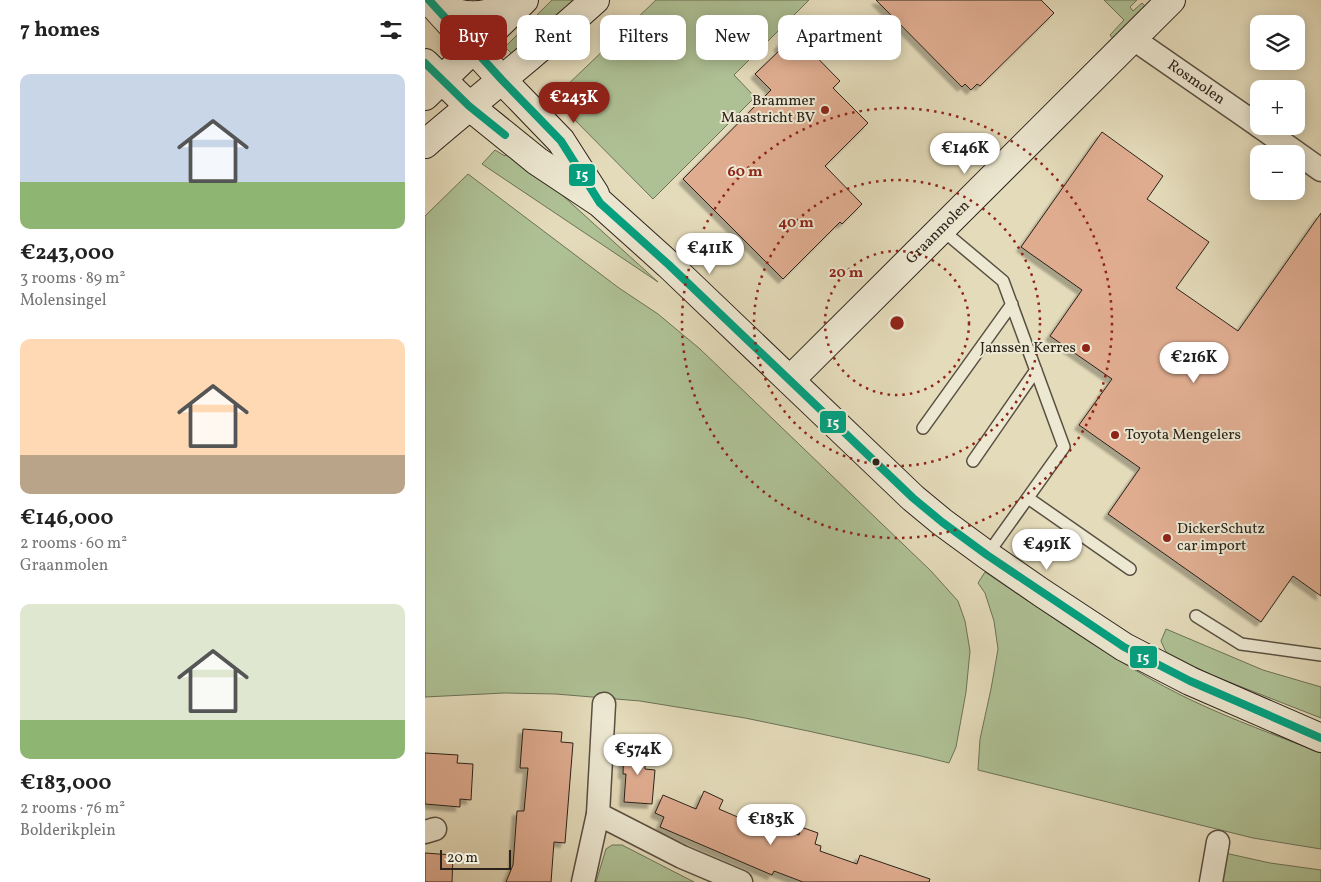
<!DOCTYPE html>
<html lang="en">
<head>
<meta charset="utf-8">
<style>
  body { margin:0; font-family:Vollkorn,serif; background:#f6f6f6; color:#222; height:100vh; display:flex; flex-direction:column; font-size:19px; white-space:nowrap }
  * { box-sizing:border-box; margin:0 }
  p { font-size:16px; color:#767676 }
  .icon { flex:none; width:28px; height:28px; fill:none; stroke:currentColor; stroke-width:2; stroke-linecap:round; stroke-linejoin:round }
  .map { position:relative; flex:1; overflow:hidden }
  .panel { display:flex; flex-direction:column; background:#fff; width:425px }
  .panel>* { flex:none }
  .guide { position:absolute; left:15px; top:15px; width:475px; height:45px; display:flex; gap:10px }
  .tools { position:absolute; left:825px; top:15px; display:grid; gap:10px }
  .tools a { display:grid; place-items:center; width:55px; height:55px; border-radius:10px; background:#fff; box-shadow:0 2px 12px #0003; font-size:25px }
  .scale { position:absolute; left:15px; bottom:12px; width:71px; box-sizing:border-box; padding-left:5px; border:2px solid #2b221a; border-top:0; font-size:14px; line-height:18px; white-space:nowrap; color:#2b221a; -webkit-text-stroke:4px #ede8d2; paint-order:stroke }
  .price { position:absolute; translate:-50% -42px; padding:0 11px; border-radius:18px; background:#fff; color:#222; font-size:16px; line-height:32px; filter:drop-shadow(0 1px 2px #0008) }
  .price::after { content:''; position:absolute; left:50%; top:30px; width:15px; height:11px; margin-left:-8px; background:inherit; clip-path:polygon(0 0,100% 0,50% 100%) }
  .price.current { background:#8f2418; color:#fff }
  ul { padding:0; list-style:none }
  li { display:grid; align-content:center; gap:10px; height:265px; padding:0 20px }
  li span { display:grid; place-items:center; height:155px; border-radius:10px; color:#555 }
  li>.icon { margin-inline-start:auto }
  span .icon { width:90px; height:90px; fill:#fffc; stroke-width:1 }
  li b { font-size:21px }
  h2 { display:flex; justify-content:space-between; align-items:center; height:60px; padding:0 20px; font-size:21px }
  .pill { padding:0 18px; border-radius:10px; background:#fff; box-shadow:0 2px 12px #0003; font-size:18px; line-height:45px }
  .pill.current { background:#8f2418; color:#fff }
  main { display:flex; flex:1; min-height:0 }
  .map>svg:first-child { display:block }
</style>
</head>
<body>
<main>
<section class="panel">
<h2>7 homes<svg class="icon" aria-label="filters" viewBox="0 0 24 24"><path d="M4 7h16M4 17h16"/><circle cx="9" cy="7" r="2"/><circle cx="15" cy="17" r="2"/></svg></h2>
<ul>
<li><span style="background:linear-gradient(#c9d6e8 70%,#8fb573 0)"><svg class="icon" aria-label="home" viewBox="0 0 24 24"><path d="M3 11l9-7 9 7M6 9v11h12V9"/></svg></span><div><b>€243,000</b><p>3 rooms · 89 m²</p><p>Molensingel</p></div></li>
<li><span style="background:linear-gradient(#ffd9b3 75%,#b9a48a 0)"><svg class="icon" aria-label="home" viewBox="0 0 24 24"><path d="M3 11l9-7 9 7M6 9v11h12V9"/></svg></span><div><b>€146,000</b><p>2 rooms · 60 m²</p><p>Graanmolen</p></div></li>
<li><span style="background:linear-gradient(#dfe7d0 75%,#8fb573 0)"><svg class="icon" aria-label="home" viewBox="0 0 24 24"><path d="M3 11l9-7 9 7M6 9v11h12V9"/></svg></span><div><b>€183,000</b><p>2 rooms · 76 m²</p><p>Bolderikplein</p></div></li>
</ul>
</section>
<div class="map">
<svg width="896" height="882" viewBox="0 0 896 882">
  <defs>
    <filter id="shadow"><feDropShadow dx="-4.5" dy="4.5" stdDeviation="1" flood-color="#0004"/></filter>
  </defs>
  <rect width="100%" height="100%" fill="#e4dbba"/>
  <filter id="stains"><feTurbulence type="fractalNoise" baseFrequency=".004" numOctaves="4"/><feColorMatrix values="0 0 0 0 .2 0 0 0 0 .09 0 0 0 0 .02 0 0 0 .5 -.17"/></filter>
  <radialGradient id="worn" r=".72"><stop offset=".6" stop-color="#630" stop-opacity="0"/><stop offset="1" stop-color="#630" stop-opacity=".3"/></radialGradient>
  <path fill="#aec195" stroke="#6c7258" d="M127 0H149L88 55 80 47Z
    M231 0H384L309 75 330 97 228 199 138 108 137 90Z
    M679 0H712L705 7 708 11 717 3 723 9 690 41 685 35 699 20Z
    M70 150 80 156 86 150 125 184 233 282 57 164Z
    M43 174 194 288 233 314 275 349 506 571 533 601 540 621 545 651 541 692 531 747 524 763 496 756 383 731 320 718 215 701 131 694 79 693 0 697V216Z
    M560 572C626 616 695 666 766 700 808 720 853 736 896 753V849L828 838 553 770 555 739 566 689 573 649 569 621 560 593 553 583Z
    M741 629 838 670 896 687V718L786 675 741 652 736 641Z
    M187 845H197L269 882H171L181 849Z
    M800 853 845 863 896 870V882H795Z"/>
  <path fill="#dfac90" stroke="#2b221a" filter="url(#shadow)" d="M451 0H616L629 13 555 86 552 84 546 90 540 84 537 87Z
    M367 32 415 81 408 88 443 123 400 166 437 204 417 224 415 222 358 279 258 179 346 90 330 74 356 49 353 46Z
    M677 132 738 176 722 199 784 242 751 288 813 331 896 213V596L868 576 836 622 683 514 715 468 654 425 687 379 625 336 657 290 596 247Z
    M98 729 137 732 136 742 148 743 140 843 129 842 126 882H81L88 865 92 811H99L103 768H95Z
    M199 746 221 747 220 769 230 770 227 804 199 802 201 774H198Z
    M0 753 33 755 32 763 48 764 46 800 35 799V807L0 804Z
    M279 791 298 800 294 809 350 833 353 827 374 835 376 827 393 833 390 844 396 846 395 851 432 864 435 855 505 879 504 882H378L349 871 347 875 235 827 239 817 230 813 238 795 271 809Z
    M0 853 28 855 27 882H0Z"/>
  <g fill="none" stroke-linecap="round" stroke-linejoin="round">
    <defs>
      <path id="lane" d="M516 229 578 281 639 447 562 555
        M498 428 587 304
        M548 461 611 370
        M603 498 705 569
        M771 616 816 644 896 655"/>
      <g id="street">
        <path id="s1" d="M707 38 834 126"/>
        <path d="M834 126 896 170"/>
        <path d="M173 814 257 857 316 882"/>
        <path d="M0 832 10 829"/>
        <path d="M158 882 173 814 179 704"/>
        <path d="M786 882 793 842"/>
      </g>
      <g id="secondary">
        <path d="M4 0 77 80 136 141 170 194"/>
        <path d="M8 2C36 21 62 18 90 3"/>
        <path d="M0 63 44 106 112 161 175 203 244 265 488 498 517 522 562 555 617 593 699 647 765 681 896 738"/>
        <path d="M0 96 99 0"/>
        <path d="M0 144C56 96 115 50 170 0"/>
        <path id="s2" d="M365 380 746 0"/>
      </g>
    </defs>
    <use href="#lane" stroke="#595042" stroke-width="14"/>
    <use href="#street" stroke="#595042" stroke-width="25"/>
    <use href="#secondary" stroke="#2b221a" stroke-width="30"/>
    <use href="#lane" stroke="#ede8d2" stroke-width="11"/>
    <use href="#street" stroke="#ede8d2" stroke-width="22"/>
    <use href="#secondary" stroke="#ede8d2" stroke-width="28"/>
    <defs>
      <path id="bus-1" d="M4 0 77 80 136 141 175 203 244 265 488 498 517 522 562 555 699 647 765 681 896 738
        M0 63 44 106 80 135"/>
    </defs>
    <use href="#bus-1" stroke="#ede8d2" stroke-width="11"/>
    <use href="#bus-1" stroke="#02a181" stroke-width="8"/>
  </g>
  <g fill="none" stroke="#8f2418" stroke-width="2.5" stroke-dasharray="2.5 5">
    <circle cx="472" cy="323" r="72"/>
    <circle cx="472" cy="323" r="143"/>
    <circle cx="472" cy="323" r="215"/>
  </g>
  <g fill="#8f2418" stroke="#ede8d2" stroke-width="2">
    <circle cx="400" cy="110" r="5"/>
    <circle cx="661" cy="348" r="5"/>
    <circle cx="690" cy="435" r="5"/>
    <circle cx="742" cy="538" r="5"/>
  </g>
  <circle fill="#2b221a" stroke="#ede8d2" stroke-width="2" cx="451" cy="462" r="4.5"/>
  <g text-anchor="middle" dominant-baseline="central" stroke-width="4" stroke-linejoin="round" paint-order="stroke">
    <g font-size="15" fill="#2b221a" stroke="#ede8d2">
      <text stroke="none"><textPath href="#s1" startOffset="78">Rosmolen</textPath></text>
      <text stroke="none"><textPath href="#s2" startOffset="209">Graanmolen</textPath></text>
    </g>
    <g font-size="15" fill="#2b221a" stroke="#ede8d2" text-anchor="end">
      <text x="390" y="101">Brammer<tspan x="390" dy="17">Maastricht BV</tspan></text>
      <text x="651" y="348">Janssen Kerres</text>
      <text x="700" y="435" text-anchor="start">Toyota Mengelers</text>
      <text x="752" y="529" text-anchor="start">DickerSchutz<tspan x="752" dy="17">car import</tspan></text>
    </g>
  </g>
  <circle cx="472" cy="323" r="8" fill="#8f2418" stroke="#ede8d2" stroke-width="2.5"/>
  <g font-size="15" text-anchor="middle" font-weight="bold" fill="#8f2418" stroke="#ede8d2" stroke-width="4" stroke-linejoin="round" paint-order="stroke">
    <text x="320" y="176">60 m</text>
    <text x="371" y="227">40 m</text>
    <text x="421" y="277">20 m</text>
  </g>
  <g stroke="#ede8d2" stroke-width="2">
    <rect x="143" y="163" width="28" height="24" rx="5" fill="#02a181"/>
    <rect x="394" y="410" width="28" height="24" rx="5" fill="#02a181"/>
    <rect x="704" y="645" width="29" height="24" rx="5" fill="#02a181"/>
  </g>
  <g font-size="14" text-anchor="middle" font-weight="bold" fill="#fff">
    <text x="157" y="179">15</text>
    <text x="408" y="427">15</text>
    <text x="718" y="662">15</text>
  </g>
  <rect width="100%" height="100%" filter="url(#stains)"/>
  <rect width="100%" height="100%" fill="url(#worn)"/>
</svg>
<div class="tools">
<a><svg class="icon" aria-label="layers" viewBox="0 0 24 24"><path d="M12 4l9 5-9 5-9-5zM3 14l9 5 9-5"/></svg></a>
<a>+</a>
<a>−</a>
</div>
<div class="scale">20 m</div>
<b class="price current" style="left:149px;top:124px">€243K</b>
<b class="price" style="left:540px;top:175px">€146K</b>
<b class="price" style="left:285px;top:275px">€411K</b>
<b class="price" style="left:769px;top:384px">€216K</b>
<b class="price" style="left:622px;top:571px">€491K</b>
<b class="price" style="left:213px;top:776px">€574K</b>
<b class="price" style="left:346px;top:846px">€183K</b>
<div class="guide">
<a class="pill current">Buy</a>
<a class="pill">Rent</a>
<a class="pill">Filters</a>
<a class="pill">New</a>
<a class="pill">Apartment</a>
</div>
</div>
</main>
</body>
</html>
